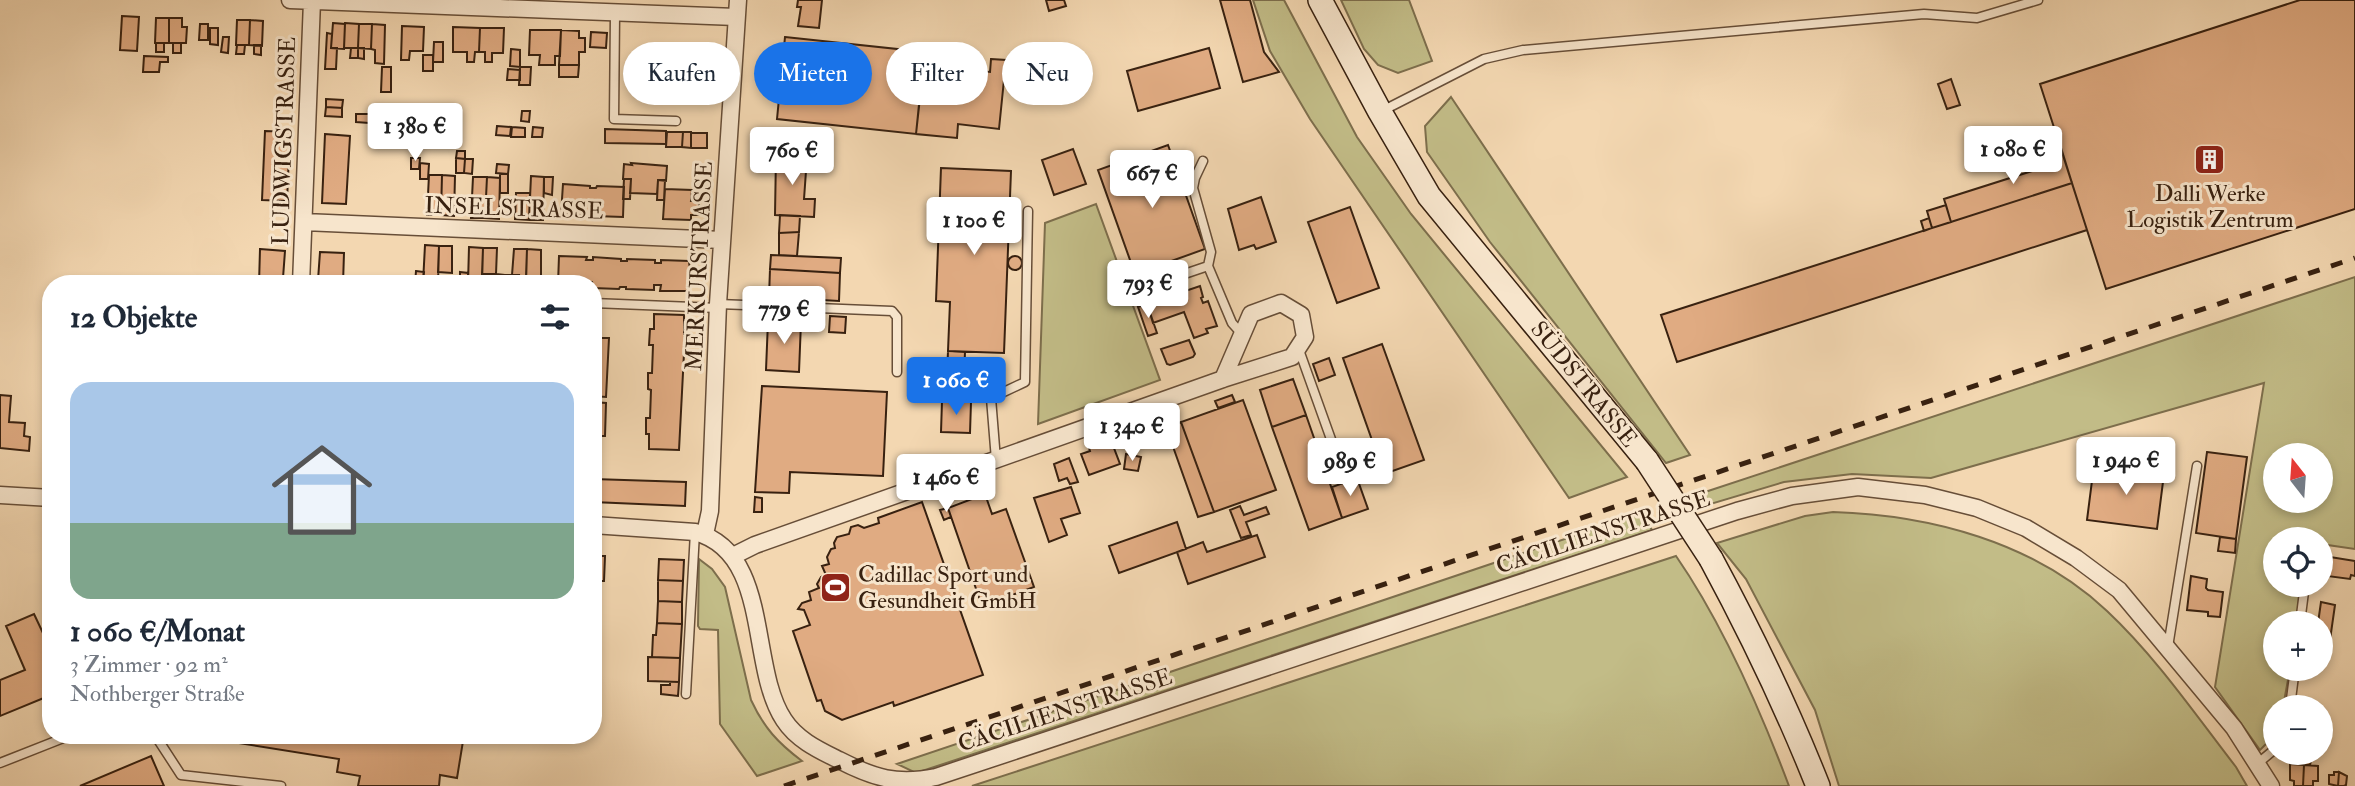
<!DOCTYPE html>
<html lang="de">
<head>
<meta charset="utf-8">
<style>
  body { margin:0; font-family:"IM FELL Double Pica",serif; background:#f2f2f3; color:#1f2937; height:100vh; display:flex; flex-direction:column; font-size:26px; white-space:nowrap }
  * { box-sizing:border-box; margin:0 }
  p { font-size:23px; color:#747a83 }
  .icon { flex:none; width:38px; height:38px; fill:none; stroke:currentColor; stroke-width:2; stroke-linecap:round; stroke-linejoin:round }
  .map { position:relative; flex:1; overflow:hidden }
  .side { position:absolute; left:42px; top:275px; width:560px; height:469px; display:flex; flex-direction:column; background:#fff; border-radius:28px; box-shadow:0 4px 10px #0003 }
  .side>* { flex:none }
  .banner { position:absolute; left:623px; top:42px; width:665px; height:63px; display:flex; gap:14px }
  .needle { width:46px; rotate:343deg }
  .fabs { position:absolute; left:2263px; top:443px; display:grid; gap:14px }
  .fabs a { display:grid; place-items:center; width:70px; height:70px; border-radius:50%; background:#fff; box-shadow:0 4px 10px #0003; font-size:35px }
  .price { position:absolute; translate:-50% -60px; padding:0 16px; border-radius:7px; background:#fff; color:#222; font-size:23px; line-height:46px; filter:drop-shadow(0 2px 4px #0008) }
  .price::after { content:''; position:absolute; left:50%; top:42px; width:21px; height:16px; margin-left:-10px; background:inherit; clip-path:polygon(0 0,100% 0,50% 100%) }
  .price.selected { background:#1a73e8; color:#fff }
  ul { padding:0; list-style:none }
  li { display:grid; align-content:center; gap:14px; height:371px; padding:0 28px }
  li span { display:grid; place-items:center; height:217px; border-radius:21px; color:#555 }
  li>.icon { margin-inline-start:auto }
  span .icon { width:126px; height:126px; fill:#fffc; stroke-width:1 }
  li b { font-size:30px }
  h2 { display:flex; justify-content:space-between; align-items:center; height:84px; padding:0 28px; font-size:30px }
  .tag { padding:0 24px; border-radius:32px; background:#fff; box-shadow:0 4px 10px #0003; font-size:24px; line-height:63px }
  .tag.selected { background:#1a73e8; color:#fff }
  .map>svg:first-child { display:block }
</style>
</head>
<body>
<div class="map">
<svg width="2355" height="786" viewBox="0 0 2355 786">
  <rect width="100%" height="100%" fill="#f3d7b1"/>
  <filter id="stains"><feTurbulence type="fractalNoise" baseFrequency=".00286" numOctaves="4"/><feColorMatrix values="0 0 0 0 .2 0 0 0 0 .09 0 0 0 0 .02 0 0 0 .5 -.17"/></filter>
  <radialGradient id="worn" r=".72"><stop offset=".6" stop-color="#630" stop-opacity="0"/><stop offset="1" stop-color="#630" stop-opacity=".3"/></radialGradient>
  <path fill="#c2bc87" stroke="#7d6e4c" stroke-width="2" fill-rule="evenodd" d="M1253 0H1284L1357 137 1411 214 1627 477 1569 498 1310 119 1270 51Z
    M1341 0H1409L1432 61 1398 73 1378 65 1364 49Z
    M1451 97 1690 455 1666 463 1490 242 1427 152 1425 126Z
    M1096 204 1160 380 1038 424 1045 223Z
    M2355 277V549L2321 544 2320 539H2275V584L2304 585 2298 623H2275V668L2290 669 2283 707H2275V735L2260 750 2215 687 2264 383 1931 478 1852 474 1784 482 1704 506 1693 496ZM2275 455H2320V500H2275Z
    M1833 512C1930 515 2034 542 2107 611 2156 657 2195 714 2236 767L2247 786H1839L1815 710 1746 579 1717 543 1805 516Z
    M1642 513 1652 530 916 773 897 764Z
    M1676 556C1723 624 1760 709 1789 786H972Z
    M699 559 712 569 725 587 751 700C764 728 778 743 802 761L757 776 720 724 718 630 700 629 698 626Z"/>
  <path fill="#e0ab82" stroke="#382110" stroke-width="2" d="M798 0H822L819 28 798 26 801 7H797Z
    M1046 0H1064L1066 6 1049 11Z
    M1220 0H1250L1264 52 1279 72 1243 82Z
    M2300 0H2355V209L2106 289 2040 84Z
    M122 16 139 17 137 51 120 50Z
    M156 18H169V43H155Z
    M169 18H182V27H187L186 43H169Z
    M237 20H250L249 45H236Z
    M250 20 263 21 262 46 249 45Z
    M333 23 345 24 344 49 331 48Z
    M345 23 359 24 358 48H344Z
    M200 24H208V40H199Z
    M359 24H372L371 49 358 48Z
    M372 24 385 25 384 64 375 63V50L371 49Z
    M402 26 424 27 423 51H410L409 60H401Z
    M453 27 480 28 479 52H475L474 62H467V52H453Z
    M210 28H218V45L210 44Z
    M480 28H504L503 53H492V62H485V52H479Z
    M530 30H561L560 56H555V65H539L540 55H529Z
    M561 30 579 31V38H585V52H579V65H559Z
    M591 32 607 33 606 48 590 47Z
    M327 33 332 34 331 48H337L336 69H325Z
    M223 37H229L228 53 221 52Z
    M785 37 925 52 916 134 777 119Z
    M434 42H443V62H433Z
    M156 43H164V52H156Z
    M173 43H181V53H173Z
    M237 45H245L244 54H236Z
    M254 45H261V55L254 54Z
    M351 48H358V58H350Z
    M358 48H364V59L358 58Z
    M1209 48 1220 88 1138 111 1127 71Z
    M511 49 520 50V67L510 66Z
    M423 55H433V71H423Z
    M144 56 168 57V62H160L159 72H143Z
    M632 58 658 59V62L670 63V60H692V68L689 69 690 97 663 96V93L630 89Z
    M991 59 1006 60 999 129 958 124 957 138 916 134 923 65 990 72Z
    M559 65H579L578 77H559Z
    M382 67H391V92H381Z
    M520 67H531L530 85H519Z
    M508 69 520 70V80H507Z
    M1951 79 1960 105 1947 109 1938 84Z
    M326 99 343 100 342 108 326 107Z
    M326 107 342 108V117L325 116Z
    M522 111H530L529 122 521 121Z
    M356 114H369V123L356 122Z
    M369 114H379L378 123H369Z
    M497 126 511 127 510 136 496 135Z
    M512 127 525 128V137H511Z
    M533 127 543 128 542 137H532Z
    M605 129 666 131V144L605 143Z
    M265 131 290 132 287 201 262 200Z
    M399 131 416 132V143L399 142Z
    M667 132H683L682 147H666Z
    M683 132H691V148L682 147Z
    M691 133H707V148H691Z
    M325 134 350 136 346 204 322 203Z
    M2057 135 2072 183 1951 222 1944 199 2051 165 2043 140Z
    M777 145H792V155H776Z
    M1168 145 1205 249 1135 274 1098 170Z
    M1073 149 1086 184 1054 195 1042 160Z
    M457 151H465V159L456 158Z
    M776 155 810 156 809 171H806L804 199H815L814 217 775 215Z
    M411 158H420L419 169H411Z
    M456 158 465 159 464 173H456Z
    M465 159H473L472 174 464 173Z
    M420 163 429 164 428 179H420Z
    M631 163 667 166 666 181 658 180 657 194 630 193 631 179H623L624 164 632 165Z
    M497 164 509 165 508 174 496 173Z
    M941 168 1011 171 1004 353 948 351 950 302 936 301Z
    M500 174H508V193H500Z
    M429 175H442L441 215H427Z
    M442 175 455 176 454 216 441 215Z
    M531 176 544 177 543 220H529Z
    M473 177H487L485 218H471Z
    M487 177 500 178 499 219 485 218Z
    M544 177H553L552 195 544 193Z
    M624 179H631L630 199H623Z
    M658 180H665L664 200H657Z
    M2072 183 2087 230 1677 362 1661 315Z
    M563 184 590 186V188H596L597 186 624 187 623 217 595 216V211H589V215L561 214Z
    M665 189 692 190 691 201H699V215H691V220L663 219Z
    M516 193H530L529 220 515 219Z
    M1261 197 1276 242 1256 249 1254 245 1239 250 1228 209Z
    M1946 205 1951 222 1932 228 1927 211Z
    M1350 207 1379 288 1337 303 1308 222Z
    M780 215 800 216 799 232 779 233Z
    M1929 218 1932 228 1924 231 1921 221Z
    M799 232 797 256 779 255V233Z
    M425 245 439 246 438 284 423 283Z
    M439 246H452V273L438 272Z
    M469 247 483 248 482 284H468Z
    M483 248H497L496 274H482Z
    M260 249 285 251 283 278H286L285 284H259Z
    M514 249H527L526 276 512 275Z
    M527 249 541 250V284H526Z
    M320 252 344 253 343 284H315L316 279 318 280Z
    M771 255 841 258 840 273 770 269Z
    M1008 263a7 7 0 1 1 14 0a7 7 0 1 1-14 0Z
    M559 256 587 257 586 260H593V257L621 259V261H627V259L655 260V263H661V260L689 261 691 281H688V291H660L661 285H654V290L626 289V287H620L619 289 593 288 592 282 558 284Z
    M770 269 840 273 839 301 769 297Z
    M416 271 424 272 423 284H415Z
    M460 272 468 273V284H460Z
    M496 274 504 275V284H496Z
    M504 275H519L518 284H504Z
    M1200 286 1203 297 1201 298 1203 303 1208 301 1217 326 1206 329 1208 333 1194 338 1184 312 1153 323 1147 304Z
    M1147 304 1157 333 1148 336 1138 307Z
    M654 314 684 315V334H685L679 450 649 449V434H646V418H650L651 390 648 389V373H652L653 345H649L650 329H654Z
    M830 316 846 317 845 333 829 332Z
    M768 321 801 322 799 372 766 370Z
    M593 338H609L606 397 593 396Z
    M1189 340 1195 354 1193 357 1170 365 1167 364 1161 349Z
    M1382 344 1424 460 1384 474 1343 358Z
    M948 351 965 352 964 377 947 376Z
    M1329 358 1335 375 1319 381 1313 364Z
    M1293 379 1306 415 1272 427 1260 390Z
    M762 386 887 392 883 476 790 472 789 493 755 492Z
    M0 395 11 396 9 422 25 423 24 436 30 437 29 451 0 448Z
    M1232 395 1235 402 1218 408 1215 401Z
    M1243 400 1276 490 1214 512 1181 422Z
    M942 401 971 402 970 433 941 432Z
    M593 402 606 403 605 436H593Z
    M1306 415 1342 518 1309 530 1272 427Z
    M1181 422 1214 512 1198 517 1166 427Z
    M1103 443 1104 445 1112 443 1120 464 1089 475 1081 454 1090 451 1089 448Z
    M2207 452 2247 457 2236 539 2196 533Z
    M1126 454 1141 457 1138 471 1124 469Z
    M1069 458 1078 482 1070 484 1067 478 1059 481 1054 464Z
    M2094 465 2164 474 2157 529 2087 520Z
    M1357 478 1368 509 1342 518 1332 487Z
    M593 479 686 482 685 506 593 502Z
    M1071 487 1080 513 1061 519 1067 535 1049 542 1034 498Z
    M985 494 992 514 1006 509 1034 587 982 606 948 508Z
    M755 497 762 498V512H754Z
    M922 502 983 675 894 706 893 702 842 720 825 711 821 700 817 701 793 631 810 625 804 610 798 609 802 603 811 600 809 592 819 588 817 584 821 577 826 575 822 566 829 564 827 557 831 549 835 548 834 543 837 537 849 534 851 527 858 525 864 528 879 523 878 518Z
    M1240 506 1244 515 1266 507 1269 514 1246 522 1251 535 1241 538 1230 510Z
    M948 508 951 517 944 520 940 510Z
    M1177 522 1186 549 1119 573 1109 546Z
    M1257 535 1265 557 1188 584 1177 552 1203 542 1207 552Z
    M2220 537 2236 539 2235 553 2218 551Z
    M593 556H605L604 581H593Z
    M2330 557 2355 561V576L2351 575 2350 579 2327 576Z
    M659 559 684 560 683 581 658 580Z
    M2191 576 2207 579 2206 588 2208 590 2223 592 2220 617 2208 616V612L2187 610Z
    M658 580 683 581 682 602 658 601Z
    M658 601 682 602V624L657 623Z
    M2321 602 2335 605 2330 640 2320 639V623H2318Z
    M34 614 51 650V695L0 716V680L25 670 6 626Z
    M657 623 682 624 680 658 652 657 653 635H656Z
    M648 657 680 658 679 682 648 681Z
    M670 682H679L678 696 661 694V685H670Z
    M213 735H464L457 778 440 775 439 786H358L360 776 337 772 339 759 213 739Z
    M2297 752H2305L2304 765H2298Z
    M2305 752H2313L2310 765H2304Z
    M151 756 164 786H80Z
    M2290 764 2304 765 2303 786H2294V781L2290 780Z
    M2304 765 2318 766V781H2313V786H2303Z
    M2334 772H2339L2338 786 2329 784V775H2334Z
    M2339 772 2347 776 2346 785 2344 786H2338Z"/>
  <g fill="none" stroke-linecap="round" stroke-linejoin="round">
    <defs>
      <path id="lane" d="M615 14 614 119 676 121
        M1382 111 1484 59 1523 50 1924 14 1977 18 2038 0
        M1203 161 1195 178 1193 188 1211 252 1208 266
        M1152 285 1208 266 1232 323 1242 334
        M593 303 718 308
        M718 304 892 311 897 317V372
        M1298 347 1342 470
        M996 460 991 398 1025 382 1028 211
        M2300 623 2305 584
        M2168 647 2197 466
        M686 694 695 532
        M2290 707 2295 668
        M155 735 181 775 281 786
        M0 763 71 735
        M2257 764 2275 749"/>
      <path id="street" d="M290 0 736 17
        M304 222 722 240
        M301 284 312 1
        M0 495 51 498
        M593 525 695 532C772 553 748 666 784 720 797 740 819 750 839 760 874 778 897 785 936 777L1737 511 1792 496 1858 487 1925 495 1977 508 2026 528 2076 558 2119 590 2234 728 2271 786
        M705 534 710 511 718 304 738 0
        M733 556 755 545 1223 379 1292 357 1305 337 1301 315 1281 303 1251 314 1223 379"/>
      <path id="secondary" d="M1320 0 1380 112 1429 196 1647 461
        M1711 559C1751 633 1787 708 1818 786"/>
    </defs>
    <use href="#lane" stroke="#674e38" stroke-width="11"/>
    <use href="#street" stroke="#674e38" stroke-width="19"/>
    <use href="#secondary" stroke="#382110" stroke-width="26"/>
    <use href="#lane" stroke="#f7e5cc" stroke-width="8"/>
    <use href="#street" stroke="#f7e5cc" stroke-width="16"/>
    <use href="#secondary" stroke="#f7e5cc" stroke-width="23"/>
    <path stroke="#382110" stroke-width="5" stroke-dasharray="12 12" stroke-linecap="butt" d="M784 786 2355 258"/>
    <defs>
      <path id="secondary-bridge" d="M1647 461 1711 559"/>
    </defs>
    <use href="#secondary-bridge" stroke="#382110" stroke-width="26" stroke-linecap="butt"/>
    <use href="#secondary-bridge" stroke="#f7e5cc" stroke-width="23"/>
  </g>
  <defs>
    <symbol id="building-square" viewBox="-11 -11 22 22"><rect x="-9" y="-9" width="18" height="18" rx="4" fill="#8f2418" stroke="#f7e5cc"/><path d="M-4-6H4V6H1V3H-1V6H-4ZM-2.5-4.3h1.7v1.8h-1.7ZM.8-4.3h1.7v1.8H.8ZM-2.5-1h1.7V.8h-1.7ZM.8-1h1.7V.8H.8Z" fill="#fff"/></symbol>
    <symbol id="stadium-square" viewBox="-11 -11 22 22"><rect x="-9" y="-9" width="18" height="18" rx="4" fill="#8f2418" stroke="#f7e5cc"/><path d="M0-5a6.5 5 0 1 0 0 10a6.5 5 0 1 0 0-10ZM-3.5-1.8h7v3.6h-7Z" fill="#fff"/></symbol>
  </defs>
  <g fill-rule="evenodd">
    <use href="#building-square" x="2192" y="142" width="35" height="35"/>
    <use href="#stadium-square" x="818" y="570" width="35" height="35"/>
  </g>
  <g text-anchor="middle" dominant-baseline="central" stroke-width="6" stroke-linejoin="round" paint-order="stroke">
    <g font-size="23" fill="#382110" stroke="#f7e5cc">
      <text transform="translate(284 141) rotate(-88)">LUDWIGSTRASSE</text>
      <text transform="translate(514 208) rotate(2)">INSELSTRASSE</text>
      <text transform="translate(699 266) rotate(-87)">MERKURSTRASSE</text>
      <text transform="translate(1584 384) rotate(51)">SÜDSTRASSE</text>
      <text transform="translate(1603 532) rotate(-18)">CÄCILIENSTRASSE</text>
      <text transform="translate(1065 710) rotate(-18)">CÄCILIENSTRASSE</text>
    </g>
    <g font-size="23" fill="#382110" stroke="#f7e5cc">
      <text x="2210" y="193">Dalli Werke<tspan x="2210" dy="26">Logistik Zentrum</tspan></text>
      <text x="858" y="574" text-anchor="start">Cadillac Sport und<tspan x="858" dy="26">Gesundheit GmbH</tspan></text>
    </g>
  </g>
  <rect width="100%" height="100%" filter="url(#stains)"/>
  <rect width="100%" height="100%" fill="url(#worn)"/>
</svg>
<div class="fabs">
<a><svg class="needle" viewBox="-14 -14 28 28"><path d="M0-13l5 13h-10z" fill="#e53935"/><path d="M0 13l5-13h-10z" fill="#747a83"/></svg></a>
<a><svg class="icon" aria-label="locate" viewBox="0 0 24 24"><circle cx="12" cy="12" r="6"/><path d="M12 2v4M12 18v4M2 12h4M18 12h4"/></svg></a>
<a>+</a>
<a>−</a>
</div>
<b class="price" style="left:415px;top:163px">1 380 €</b>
<b class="price" style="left:2013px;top:186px">1 080 €</b>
<b class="price" style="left:792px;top:187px">760 €</b>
<b class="price" style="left:1152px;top:210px">667 €</b>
<b class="price" style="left:974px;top:257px">1 100 €</b>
<b class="price" style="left:1148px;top:320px">793 €</b>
<b class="price" style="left:784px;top:346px">779 €</b>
<b class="price selected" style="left:956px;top:417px">1 060 €</b>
<b class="price" style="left:1132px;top:463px">1 340 €</b>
<b class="price" style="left:2126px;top:497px">1 940 €</b>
<b class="price" style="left:1350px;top:498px">989 €</b>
<b class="price" style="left:946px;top:514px">1 460 €</b>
<div class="banner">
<a class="tag">Kaufen</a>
<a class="tag selected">Mieten</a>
<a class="tag">Filter</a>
<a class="tag">Neu</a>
</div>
<section class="side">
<h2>12 Objekte<svg class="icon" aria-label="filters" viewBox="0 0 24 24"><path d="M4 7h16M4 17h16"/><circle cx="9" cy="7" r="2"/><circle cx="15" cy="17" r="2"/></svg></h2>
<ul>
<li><span style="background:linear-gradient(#a9c7e8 65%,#7fa58c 0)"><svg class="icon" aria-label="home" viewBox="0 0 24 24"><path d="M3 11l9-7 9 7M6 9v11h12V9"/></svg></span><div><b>1 060 €/Monat</b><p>3 Zimmer · 92 m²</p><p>Nothberger Straße</p></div></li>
</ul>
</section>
</div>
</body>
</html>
